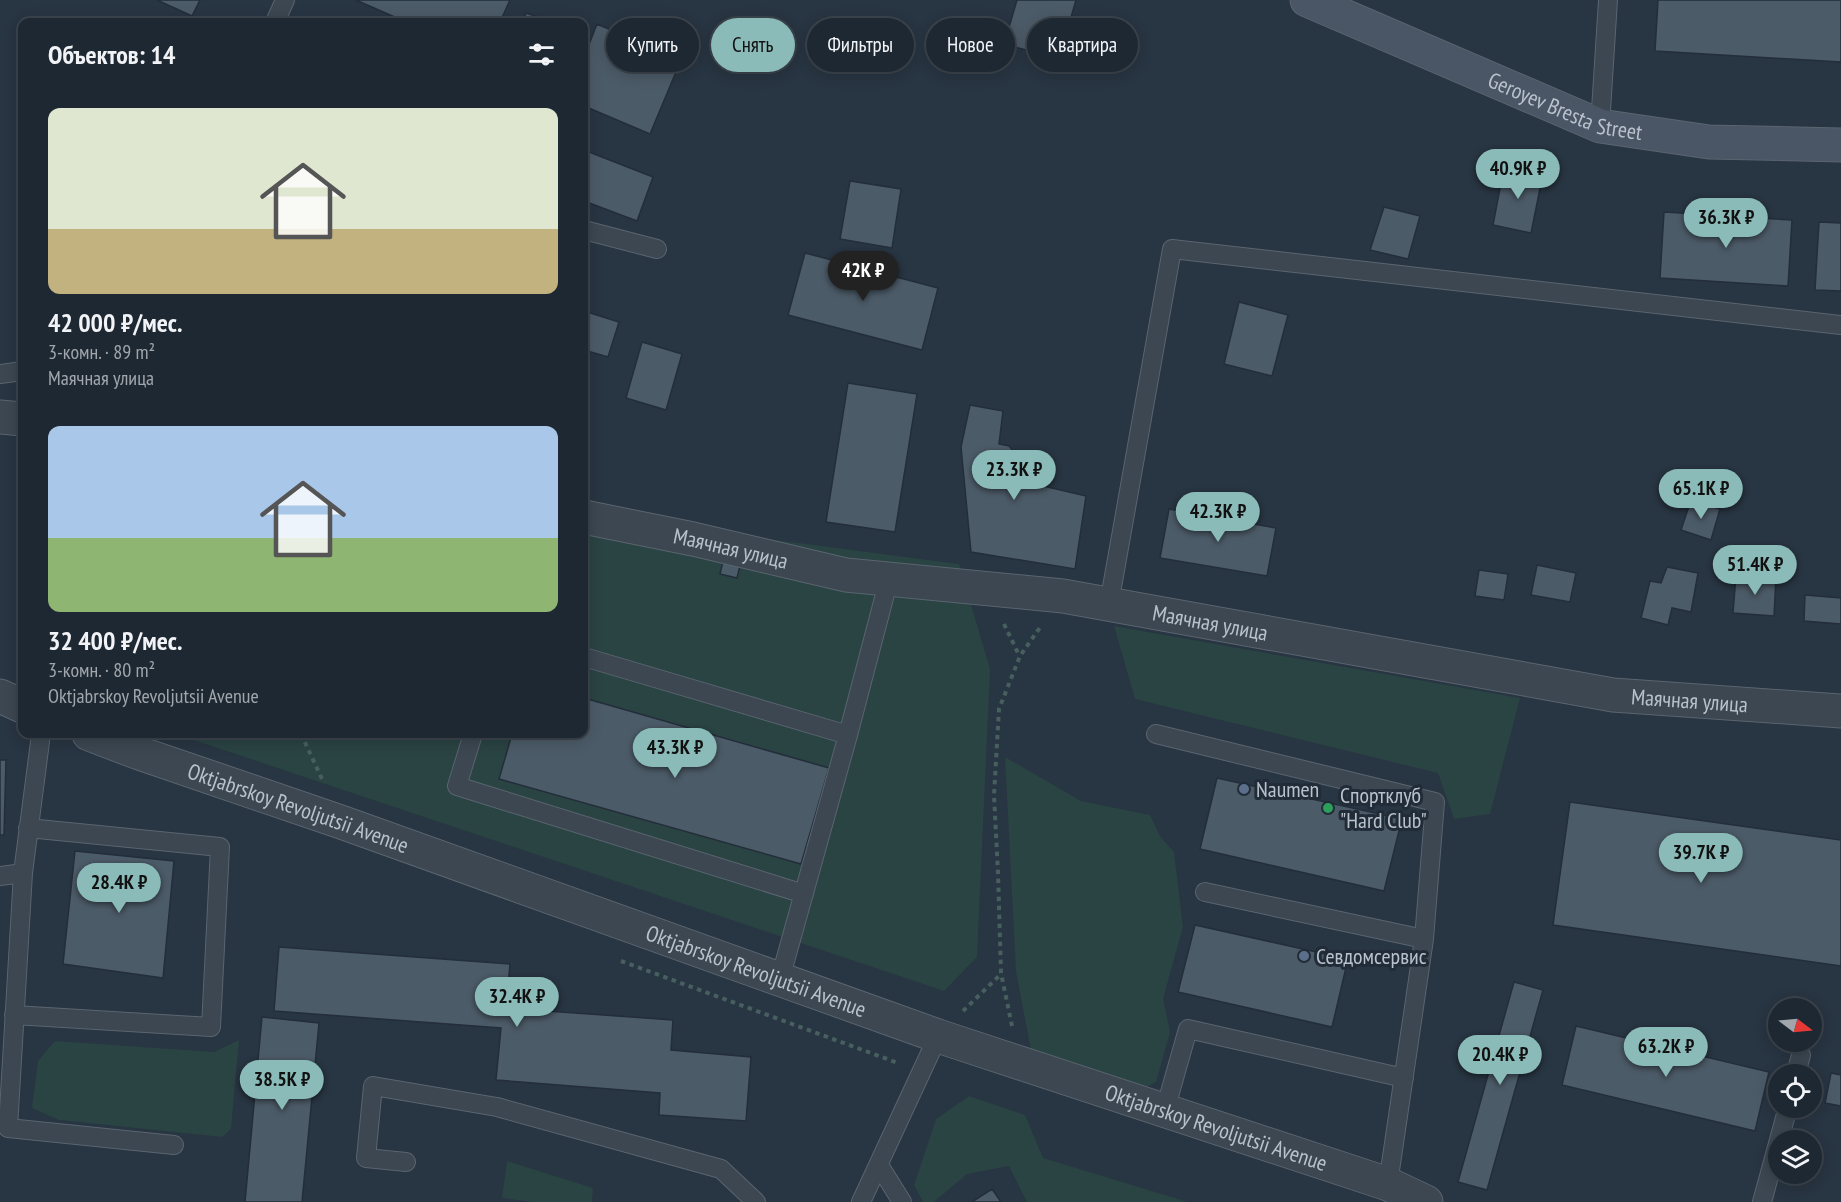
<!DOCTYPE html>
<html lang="ru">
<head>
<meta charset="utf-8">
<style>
  body { margin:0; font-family:"PT Sans Narrow",sans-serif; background:#26303a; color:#f1f3f6; height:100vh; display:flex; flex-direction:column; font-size:22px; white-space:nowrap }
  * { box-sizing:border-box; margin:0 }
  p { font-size:20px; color:#a1a6ac }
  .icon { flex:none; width:33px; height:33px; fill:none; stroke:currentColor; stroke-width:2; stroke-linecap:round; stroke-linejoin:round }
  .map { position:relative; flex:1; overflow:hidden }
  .sheet { position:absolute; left:18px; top:18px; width:570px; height:720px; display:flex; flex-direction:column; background:#1e2832; border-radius:12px; box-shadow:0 3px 15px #0003,0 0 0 2px #3c444d }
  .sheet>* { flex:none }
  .guide { position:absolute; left:606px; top:18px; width:570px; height:54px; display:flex; gap:12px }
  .needle { width:39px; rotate:106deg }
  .fabs { position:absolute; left:1768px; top:998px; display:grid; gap:12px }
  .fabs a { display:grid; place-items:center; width:54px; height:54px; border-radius:50%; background:#1e2832; box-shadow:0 3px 15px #0003,0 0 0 2px #3c444d; font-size:30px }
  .price { position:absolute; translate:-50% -51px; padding:0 14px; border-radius:21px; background:#8bbbb9; color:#111; font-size:20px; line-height:39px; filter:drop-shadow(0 2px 3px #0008) }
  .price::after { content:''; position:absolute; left:50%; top:36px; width:18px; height:14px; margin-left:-9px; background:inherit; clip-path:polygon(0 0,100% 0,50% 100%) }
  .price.on { background:#222; color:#fff }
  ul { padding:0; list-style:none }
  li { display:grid; align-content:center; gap:12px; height:318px; padding:0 30px }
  li span { display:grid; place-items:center; height:186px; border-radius:12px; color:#555 }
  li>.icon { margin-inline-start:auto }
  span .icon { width:108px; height:108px; fill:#fffc; stroke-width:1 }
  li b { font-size:26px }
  h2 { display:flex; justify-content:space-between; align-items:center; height:72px; padding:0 30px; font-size:26px }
  .chip { padding:0 21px; border-radius:27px; background:#1e2832; box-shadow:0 3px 15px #0003,0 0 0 2px #3c444d; font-size:21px; line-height:54px }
  .chip.on { background:#8bbbb9; color:#111 }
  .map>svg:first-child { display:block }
</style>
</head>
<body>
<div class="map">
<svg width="1841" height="1202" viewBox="0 0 1841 1202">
  <rect width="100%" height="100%" fill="#283542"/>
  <path fill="#2a4343" d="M584 515 959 564 990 669 977 957 944 991 176 734H584Z
    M1114 626 1520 698 1490 814 1454 819 1438 773 1135 699Z
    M1005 757 1081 801 1150 815 1160 836 1174 852 1183 927 1163 999 1170 1032 1156 1082 1142 1089 1032 1055 1016 972Z
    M239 1040 231 1129 222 1137 59 1120 32 1108 38 1061 55 1041 214 1052Z
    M969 1096 1025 1115 1043 1158 1188 1202H1027L1009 1166 967 1174 934 1202H923L914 1185 936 1119Z
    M507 1161 593 1188 592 1202H532L502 1198Z"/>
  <path fill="#4c5b68" stroke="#232e3a" stroke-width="1.5" d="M157 0H200L192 16Z
    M356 0H510L500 22H406Z
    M1017 0H1076L1059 59 1004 44Z
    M1658 0H1841V62L1655 51Z
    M526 13 553 22H523Z
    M597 24 681 60 650 134 584 106V57Z
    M584 150 653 177 637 221 584 201Z
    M1504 167 1543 174 1531 233 1493 225Z
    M850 181 901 189 892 248 840 239Z
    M1384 207 1420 216 1408 259 1370 250Z
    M1664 212 1792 220 1788 286 1660 278Z
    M1819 222 1841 223V291L1815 290Z
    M805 253 938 288 922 350 788 315Z
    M1239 302 1288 315 1272 376 1224 364Z
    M584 311 619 322 608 357 584 350Z
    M642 342 682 354 666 410 626 398Z
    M848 383 917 394 895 532 826 522Z
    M970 405 1003 411 999 444 1009 446 1030 470V483L1086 496 1075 569 971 552 961 447Z
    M1691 500 1720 509 1711 540 1681 530Z
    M1169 509 1276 528 1267 576 1160 558Z
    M726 548 743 553 737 578 720 574Z
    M1537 565 1576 573 1570 602 1531 595Z
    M1667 567 1698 573 1691 612 1672 608 1668 625 1641 618 1650 581 1661 583Z
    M1479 570 1508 574 1504 600 1475 596Z
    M1736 575 1776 578 1774 616 1733 613Z
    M1805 595 1841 598V624L1804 621Z
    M584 698 829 768 801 864 499 779 512 734H584Z
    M0 760H6L4 835H0Z
    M1217 778 1402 819 1384 891 1200 849Z
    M1570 802 1841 840V966L1553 925Z
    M75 851 174 861 163 978 63 964Z
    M1195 925 1348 959 1332 1027 1178 992Z
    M279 947 510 964 506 1008 673 1020 671 1050 751 1057 746 1121 659 1115 660 1093 496 1080 501 1028 274 1011Z
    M1514 982 1543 990 1487 1190 1458 1182Z
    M262 1017 319 1023 302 1202H245Z
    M1576 1026 1769 1072 1755 1131 1562 1085Z
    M1831 1073 1841 1075V1106L1825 1103Z
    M992 1189 1001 1202H972Z"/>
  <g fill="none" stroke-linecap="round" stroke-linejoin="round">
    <defs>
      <path id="lane" d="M275 22 285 0
        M1600 126 1608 0
        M584 230 657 249
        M0 374 22 371
        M1109 604 1172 249 1841 325
        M584 657 848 735
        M41 734 23 873 8 1128 174 1145
        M473 734 457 786 804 894
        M1156 734 1435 802 1424 939
        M0 876 23 873
        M1205 892 1424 939 1388 1184
        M780 979 848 735 889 579
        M14 1015 211 1027 220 847 28 828
        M1796 1074 1801 1055
        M1165 1110 1188 1029 1404 1078
        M406 1162 366 1158 373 1086 497 1107 721 1169 756 1202
        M879 1165 902 1202
        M861 1202 938 1036
        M1762 1202 1788 1107"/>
      <g id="street">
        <path d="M0 417 22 419"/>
        <path id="s1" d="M584 517 693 539 846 575 1063 596 1613 695 1841 711"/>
        <path d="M0 696 22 706"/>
        <path id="s2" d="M89 734 139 753 341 822 938 1036 1388 1184 1426 1202"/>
      </g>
      <g id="secondary">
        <path id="s3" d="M1307 0 1600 126 1709 142 1841 145"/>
      </g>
    </defs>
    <use href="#lane" stroke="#5a656f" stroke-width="20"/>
    <use href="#street" stroke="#5a656f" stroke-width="35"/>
    <use href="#secondary" stroke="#5a656f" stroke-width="35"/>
    <path stroke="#485f60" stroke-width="4" stroke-dasharray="4.5 4.5" stroke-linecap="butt" d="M1004 624 1019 655
      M301 734 322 779
      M621 961 898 1063
      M963 1011 1001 974
      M1012 1026 1001 973 998 873 994 795 999 709 1020 656 1041 626"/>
    <use href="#lane" stroke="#3c4752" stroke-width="18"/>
    <use href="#street" stroke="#3c4752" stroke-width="33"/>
    <use href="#secondary" stroke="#4a5665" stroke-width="33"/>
  </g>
  <g fill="#5c6f8a" stroke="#212c38" stroke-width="2">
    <circle cx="1244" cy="789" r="6"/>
    <circle cx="1304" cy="956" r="6"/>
  </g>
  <circle fill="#2e9e5b" stroke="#212c38" stroke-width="2" cx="1328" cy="808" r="6"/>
  <g text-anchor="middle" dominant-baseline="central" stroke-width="6" stroke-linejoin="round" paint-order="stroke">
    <g font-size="22" fill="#b9c2cc" stroke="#212c38">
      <text stroke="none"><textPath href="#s3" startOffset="280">Geroyev Bresta Street</textPath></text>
      <text stroke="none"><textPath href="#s1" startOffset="150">Маячная улица</textPath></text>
      <text stroke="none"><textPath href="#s1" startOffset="636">Маячная улица</textPath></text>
      <text stroke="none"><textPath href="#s1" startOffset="1122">Маячная улица</textPath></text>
      <text stroke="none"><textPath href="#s2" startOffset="222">Oktjabrskoy Revoljutsii Avenue</textPath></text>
      <text stroke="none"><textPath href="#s2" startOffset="708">Oktjabrskoy Revoljutsii Avenue</textPath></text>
      <text stroke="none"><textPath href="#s2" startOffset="1194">Oktjabrskoy Revoljutsii Avenue</textPath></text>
    </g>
    <g font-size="22" fill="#b9c2cc" stroke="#212c38" text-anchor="start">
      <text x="1256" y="789">Naumen</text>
      <text x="1340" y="795">Спортклуб<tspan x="1340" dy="25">"Hard Club"</tspan></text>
      <text x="1316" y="956">Севдомсервис</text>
    </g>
  </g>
</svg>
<div class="fabs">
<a><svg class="needle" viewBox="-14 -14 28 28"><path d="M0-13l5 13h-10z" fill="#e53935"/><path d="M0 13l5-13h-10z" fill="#a1a6ac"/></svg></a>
<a><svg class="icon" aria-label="locate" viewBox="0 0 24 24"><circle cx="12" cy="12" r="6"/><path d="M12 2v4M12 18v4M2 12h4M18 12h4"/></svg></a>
<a><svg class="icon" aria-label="layers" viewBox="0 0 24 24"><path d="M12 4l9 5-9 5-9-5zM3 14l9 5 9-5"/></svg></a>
</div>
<b class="price" style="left:1518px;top:200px">40.9K ₽</b>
<b class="price" style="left:1726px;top:249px">36.3K ₽</b>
<b class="price on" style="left:863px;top:302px">42K ₽</b>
<b class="price" style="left:1014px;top:501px">23.3K ₽</b>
<b class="price" style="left:1701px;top:520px">65.1K ₽</b>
<b class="price" style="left:1218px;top:543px">42.3K ₽</b>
<b class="price" style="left:1755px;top:596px">51.4K ₽</b>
<b class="price" style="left:675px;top:779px">43.3K ₽</b>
<b class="price" style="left:1701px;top:884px">39.7K ₽</b>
<b class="price" style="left:119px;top:914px">28.4K ₽</b>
<b class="price" style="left:517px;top:1028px">32.4K ₽</b>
<b class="price" style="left:1666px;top:1078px">63.2K ₽</b>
<b class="price" style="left:1500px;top:1086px">20.4K ₽</b>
<b class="price" style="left:282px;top:1111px">38.5K ₽</b>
<div class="guide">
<a class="chip">Купить</a>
<a class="chip on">Снять</a>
<a class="chip">Фильтры</a>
<a class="chip">Новое</a>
<a class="chip">Квартира</a>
</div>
<section class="sheet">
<h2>Объектов: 14<svg class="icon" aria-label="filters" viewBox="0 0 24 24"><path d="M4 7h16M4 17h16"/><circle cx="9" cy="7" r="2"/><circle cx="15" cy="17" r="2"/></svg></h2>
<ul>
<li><span style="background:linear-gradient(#dfe7d0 65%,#c2b280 0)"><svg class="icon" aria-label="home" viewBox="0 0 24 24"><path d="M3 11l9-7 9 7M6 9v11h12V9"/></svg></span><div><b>42 000 ₽/мес.</b><p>3-комн. · 89 m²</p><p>Маячная улица</p></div></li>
<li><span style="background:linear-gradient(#a9c7e8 60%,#8fb573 0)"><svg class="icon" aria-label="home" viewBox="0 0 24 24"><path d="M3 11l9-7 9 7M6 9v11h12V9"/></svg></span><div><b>32 400 ₽/мес.</b><p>3-комн. · 80 m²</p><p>Oktjabrskoy Revoljutsii Avenue</p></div></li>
</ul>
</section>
</div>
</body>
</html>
